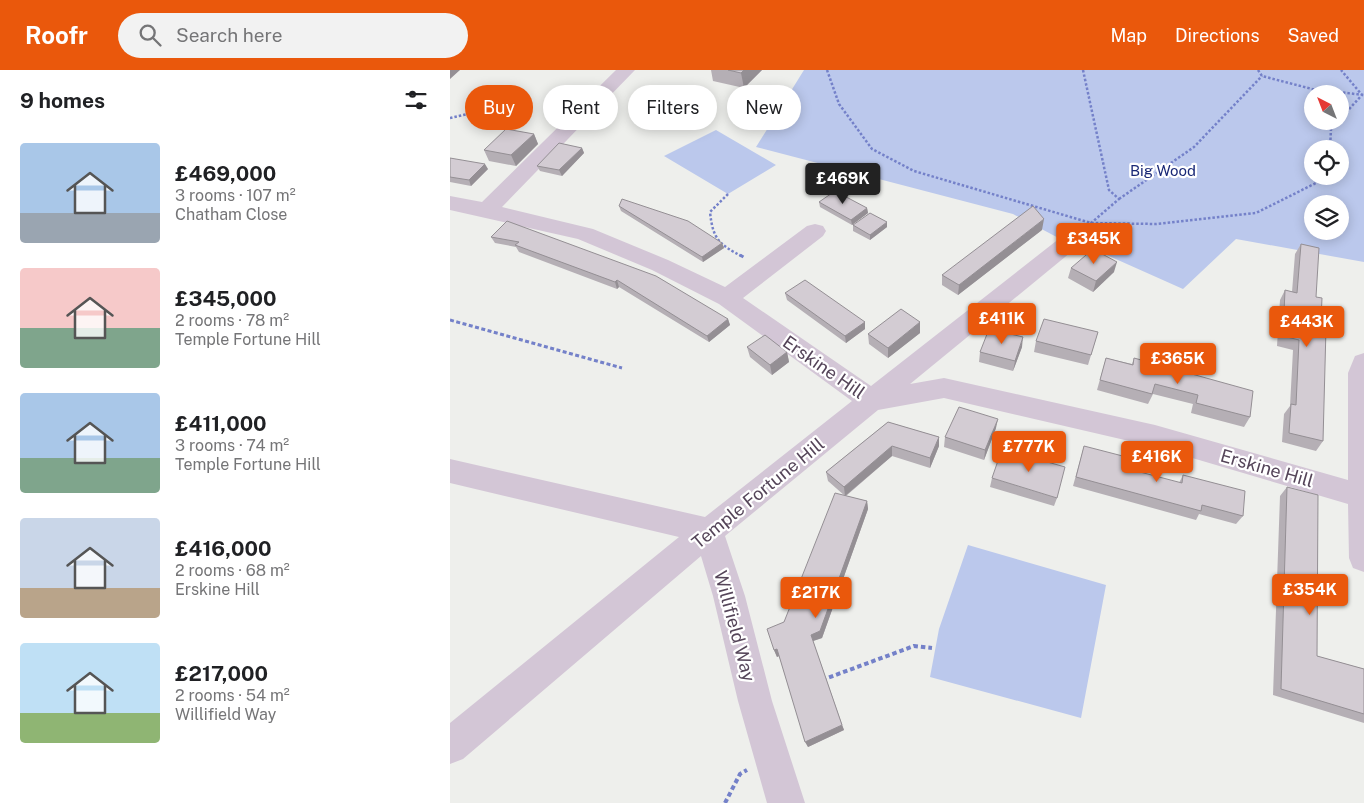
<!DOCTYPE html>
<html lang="en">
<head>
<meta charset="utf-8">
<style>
  body { margin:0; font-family:"Public Sans",sans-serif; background:#f2f2f2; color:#202124; height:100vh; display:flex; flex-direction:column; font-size:19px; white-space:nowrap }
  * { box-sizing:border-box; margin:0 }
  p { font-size:16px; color:#757577 }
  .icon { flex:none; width:28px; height:28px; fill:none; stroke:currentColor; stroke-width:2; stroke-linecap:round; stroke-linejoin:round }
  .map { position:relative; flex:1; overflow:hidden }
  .side { display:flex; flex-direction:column; background:#fff; width:450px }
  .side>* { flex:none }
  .hud { position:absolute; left:15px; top:15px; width:475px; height:45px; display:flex; gap:10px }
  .needle { width:32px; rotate:318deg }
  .buttons { position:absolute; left:854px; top:15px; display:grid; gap:10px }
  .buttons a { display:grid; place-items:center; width:45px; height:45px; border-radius:50%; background:#fff; box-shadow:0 2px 12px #0003; font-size:25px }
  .price { position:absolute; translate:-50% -42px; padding:0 11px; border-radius:5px; background:#ea580c; color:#fff; font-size:16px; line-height:32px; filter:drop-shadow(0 1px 2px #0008) }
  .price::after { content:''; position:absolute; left:50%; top:30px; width:15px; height:11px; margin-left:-8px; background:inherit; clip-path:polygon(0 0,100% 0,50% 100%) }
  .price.current { background:#222; color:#fff }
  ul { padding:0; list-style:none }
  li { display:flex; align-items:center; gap:15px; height:125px; padding:0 20px }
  li span { display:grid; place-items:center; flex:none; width:140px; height:100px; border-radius:5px; color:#555 }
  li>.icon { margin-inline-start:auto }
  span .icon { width:60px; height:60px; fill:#fffc; stroke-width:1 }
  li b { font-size:21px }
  h2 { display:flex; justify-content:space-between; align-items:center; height:60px; padding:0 20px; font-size:21px }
  .tag { padding:0 18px; border-radius:22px; background:#fff; box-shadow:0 2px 12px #0003; font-size:18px; line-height:45px }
  .tag.current { background:#ea580c; color:#fff }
  header { display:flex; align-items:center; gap:30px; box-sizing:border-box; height:70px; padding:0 25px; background:#ea580c; color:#fff }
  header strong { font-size:24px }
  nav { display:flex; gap:28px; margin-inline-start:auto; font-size:18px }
  .search { width:350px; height:45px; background:#f2f2f2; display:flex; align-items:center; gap:12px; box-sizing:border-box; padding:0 18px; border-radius:28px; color:#757577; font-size:19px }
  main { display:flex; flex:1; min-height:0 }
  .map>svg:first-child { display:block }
</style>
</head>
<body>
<header>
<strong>Roofr</strong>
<div class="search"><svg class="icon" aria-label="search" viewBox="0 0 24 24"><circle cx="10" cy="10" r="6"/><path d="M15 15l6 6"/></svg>Search here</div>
<nav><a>Map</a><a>Directions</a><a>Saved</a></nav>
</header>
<main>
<section class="side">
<h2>9 homes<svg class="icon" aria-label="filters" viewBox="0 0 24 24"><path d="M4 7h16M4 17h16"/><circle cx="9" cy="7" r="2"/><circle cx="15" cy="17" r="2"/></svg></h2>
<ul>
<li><span style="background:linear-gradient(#a9c7e8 70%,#9aa5b1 0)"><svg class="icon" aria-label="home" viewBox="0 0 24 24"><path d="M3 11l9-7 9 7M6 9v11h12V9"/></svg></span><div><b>£469,000</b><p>3 rooms · 107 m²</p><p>Chatham Close</p></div></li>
<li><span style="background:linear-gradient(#f6c9c9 60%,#7fa58c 0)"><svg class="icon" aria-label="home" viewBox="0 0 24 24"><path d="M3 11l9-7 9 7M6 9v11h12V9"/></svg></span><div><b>£345,000</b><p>2 rooms · 78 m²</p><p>Temple Fortune Hill</p></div></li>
<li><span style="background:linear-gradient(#a9c7e8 65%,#7fa58c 0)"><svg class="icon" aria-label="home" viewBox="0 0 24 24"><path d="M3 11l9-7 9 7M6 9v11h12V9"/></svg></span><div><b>£411,000</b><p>3 rooms · 74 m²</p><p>Temple Fortune Hill</p></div></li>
<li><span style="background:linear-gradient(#c9d6e8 70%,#b9a48a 0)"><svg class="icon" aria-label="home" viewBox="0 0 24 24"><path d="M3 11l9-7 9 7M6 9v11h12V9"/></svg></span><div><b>£416,000</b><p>2 rooms · 68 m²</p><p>Erskine Hill</p></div></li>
<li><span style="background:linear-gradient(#bfe0f5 70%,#8fb573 0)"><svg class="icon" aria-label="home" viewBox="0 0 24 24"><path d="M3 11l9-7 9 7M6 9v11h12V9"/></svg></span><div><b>£217,000</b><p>2 rooms · 54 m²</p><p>Willifield Way</p></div></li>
</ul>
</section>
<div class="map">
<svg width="914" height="733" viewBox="0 0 914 733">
  <rect width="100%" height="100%" fill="#eeefec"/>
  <path fill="#bbc8ec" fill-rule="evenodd" d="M354 0H914V192L786 169 733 219 641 178 618 173 563 144 306 77ZM862 24H890V51H862ZM862 79H890V106H862ZM862 134H890V161H862Z
    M266 60 326 95 278 124 214 86Z
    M518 475 656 515 631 648 480 607 489 559Z"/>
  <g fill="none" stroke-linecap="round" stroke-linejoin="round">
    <path stroke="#7481c9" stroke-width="2.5" stroke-dasharray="2.5 2" stroke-linecap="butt" d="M377 0 389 34 422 79 464 101 641 153 706 154 806 143 880 106
      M633 0 659 120 669 129 633 160
      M808 0 812 6 862 19 914 25
      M0 48 31 41 45 29
      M890 49 912 25 891 0
      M880 79 881 59 888 51
      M278 124 260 142C263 170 269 174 293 187
      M669 129 744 77 812 6"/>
    <path stroke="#7481c9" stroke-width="3" stroke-dasharray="4 2.5" stroke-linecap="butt" d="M290 185 295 188
      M0 250 172 298"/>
    <path stroke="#7481c9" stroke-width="4" stroke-dasharray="4.5 3" stroke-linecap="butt" d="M372 610 464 576 482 578
      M275 733 290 704 297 700"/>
    <path fill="#d3c6d6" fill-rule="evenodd" d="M166 0H185L52 137 143 159 218 190 275 217 357 156 365 154 373 156 376 161 373 166 293 228 421 316 610 168 618 166 626 168 629 173 626 178 460 314 494 308 705 355 898 410V303L905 286 914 283V502L903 498 899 488 898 434 705 377 494 328 428 340 275 466 295 526 322 631 355 733H317L288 631 263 526 251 486 13 689 0 694V653L229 467 0 413V389L255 447 402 331 269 234 202 200 128 169 0 140V126L32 132Z"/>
  </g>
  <path fill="#b5afb5" d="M261 0H312L294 18 263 11Z
    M84 64 88 74 66 96 39 91 34 80Z
    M132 78 134 83 112 106 90 101 87 96Z
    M0 88 38 99 21 116 0 112Z
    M369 132 417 138 418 143 402 155 370 137Z
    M169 136 272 173 274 178 253 192 171 141Z
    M57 151 278 249 280 255 259 272 169 217 167 219 69 182 66 177 45 173 41 167Z
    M403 155 437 157 420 170 403 161Z
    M592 160 508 225 492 215V205Z
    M851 174 866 227 871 250 873 371 866 381 832 372 834 344 840 336 843 280 827 276 830 230 835 220 842 222 845 184Z
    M621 198 664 202 643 222 618 208Z
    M335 223 415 252V259L396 273 337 230Z
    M648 262 638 295 584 282 586 271Z
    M470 263 438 288 419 274 418 264Z
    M297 277 337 282 339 292 322 305 300 287Z
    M572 277 563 301 529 292 530 282Z
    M656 288 682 294 684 288 800 347 794 357 741 343 743 334 703 324 698 334 647 320Z
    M438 352 489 367V376L480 398 442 386 396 426 417 431 418 439 372 568 363 571 394 660 358 677 329 586 327 587 324 580 334 552 395 426 378 411 376 402Z
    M546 358 534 390 494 377 495 367Z
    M634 376 690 402 729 413 733 405 793 446 786 454 749 444 746 450 623 416Z
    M542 408 607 428 604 436 540 417Z
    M837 417 867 586 914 599V653L823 625 830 426Z"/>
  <path fill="#948f94" d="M0 0H10L0 9Z
    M294 0H312L294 18 291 3Z
    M84 64 88 74 66 96 61 85Z
    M132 78 134 83 112 106 109 100Z
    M35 94 38 99 21 116 19 110Z
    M417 138 418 143 402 155 401 150Z
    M594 149 592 160 508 225 509 215Z
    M437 152V157L420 170V165Z
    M272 173 274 178 253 192 252 187Z
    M667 192 664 202 643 222 646 211Z
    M167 210 169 217 167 219 165 212Z
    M278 249 280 255 259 272 257 266Z
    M415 252V259L396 273 395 266Z
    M470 252V263L438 288V278Z
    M573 267 572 277 563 301 565 291Z
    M337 282 339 292 322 305 320 295Z
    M548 349 546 358 534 390 535 380Z
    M489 367V376L480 398V388Z
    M442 376V386L395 426 394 417Z
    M417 431 418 439 372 568 363 571 361 565Z
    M327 579 329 586 327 587 324 580Z
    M392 655 394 660 358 677 355 672Z"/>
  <path fill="#d3ccd3" stroke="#948f94" d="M278 0H294L291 3Z
    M56 59 84 64 61 85 34 80Z
    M109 73 132 78 109 100 87 96Z
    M0 88 35 94 19 110 0 107Z
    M385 121 417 138 401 150 369 132Z
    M172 129 238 151 272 173 252 187 169 136Z
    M583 136 594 149 509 215 492 205Z
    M420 143 437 152 420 165 403 155Z
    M57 151 206 206 278 249 257 266 167 210 165 212 65 175 69 172 41 167Z
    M851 174 869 178 866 227 872 228 871 250 875 251 876 258 873 371 839 363 841 334 846 335 849 270 833 266 835 220 847 223Z
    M643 179 667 192 646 211 621 198Z
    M355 210 415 252 395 266 335 223Z
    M451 239 470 252 438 278 418 264Z
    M594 249 648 262 641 285 586 271Z
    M539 259 573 267 565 291 530 282Z
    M315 265 337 282 320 295 297 277Z
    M656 288 683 295 684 288 803 321 800 347 746 333 748 325 705 314 702 324 650 310Z
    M509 337 548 349 535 380 495 367Z
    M438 352 489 367 480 388 442 376 394 417 376 402Z
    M634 376 692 391 690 402 732 413 733 405 795 421 793 446 752 435 751 441 626 407Z
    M552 379 615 397 607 428 542 408Z
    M837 417 868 425 867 586 914 599V644L831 619Z
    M385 423 417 431 370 561 361 565 392 655 355 672 327 579 324 580 317 559 334 552Z"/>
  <g text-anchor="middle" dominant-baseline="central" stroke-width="4.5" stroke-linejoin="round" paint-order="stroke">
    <g font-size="15" fill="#192876" stroke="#fff">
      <text x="713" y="100">Big Wood</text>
    </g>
    <g font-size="18" fill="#554559" stroke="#fff">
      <text transform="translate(374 297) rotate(35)">Erskine Hill</text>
      <text transform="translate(817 398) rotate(16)">Erskine Hill</text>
      <text transform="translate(308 423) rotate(-39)">Temple Fortune Hill</text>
      <text transform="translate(285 556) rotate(75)">Willifield Way</text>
    </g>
  </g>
</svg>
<div class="buttons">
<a><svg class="needle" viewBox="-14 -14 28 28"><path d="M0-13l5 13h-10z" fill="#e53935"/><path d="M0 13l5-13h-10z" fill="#757577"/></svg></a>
<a><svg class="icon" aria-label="locate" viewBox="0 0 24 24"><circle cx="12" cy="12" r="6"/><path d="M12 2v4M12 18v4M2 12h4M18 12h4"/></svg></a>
<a><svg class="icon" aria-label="layers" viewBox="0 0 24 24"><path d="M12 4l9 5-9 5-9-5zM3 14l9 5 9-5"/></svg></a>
</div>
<b class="price current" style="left:393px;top:135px">£469K</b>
<b class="price" style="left:644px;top:195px">£345K</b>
<b class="price" style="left:552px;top:275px">£411K</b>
<b class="price" style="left:857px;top:278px">£443K</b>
<b class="price" style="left:728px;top:315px">£365K</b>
<b class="price" style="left:579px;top:403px">£777K</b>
<b class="price" style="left:707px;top:413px">£416K</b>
<b class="price" style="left:860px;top:546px">£354K</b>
<b class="price" style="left:366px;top:549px">£217K</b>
<div class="hud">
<a class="tag current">Buy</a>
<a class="tag">Rent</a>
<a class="tag">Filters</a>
<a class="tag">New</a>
</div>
</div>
</main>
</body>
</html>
